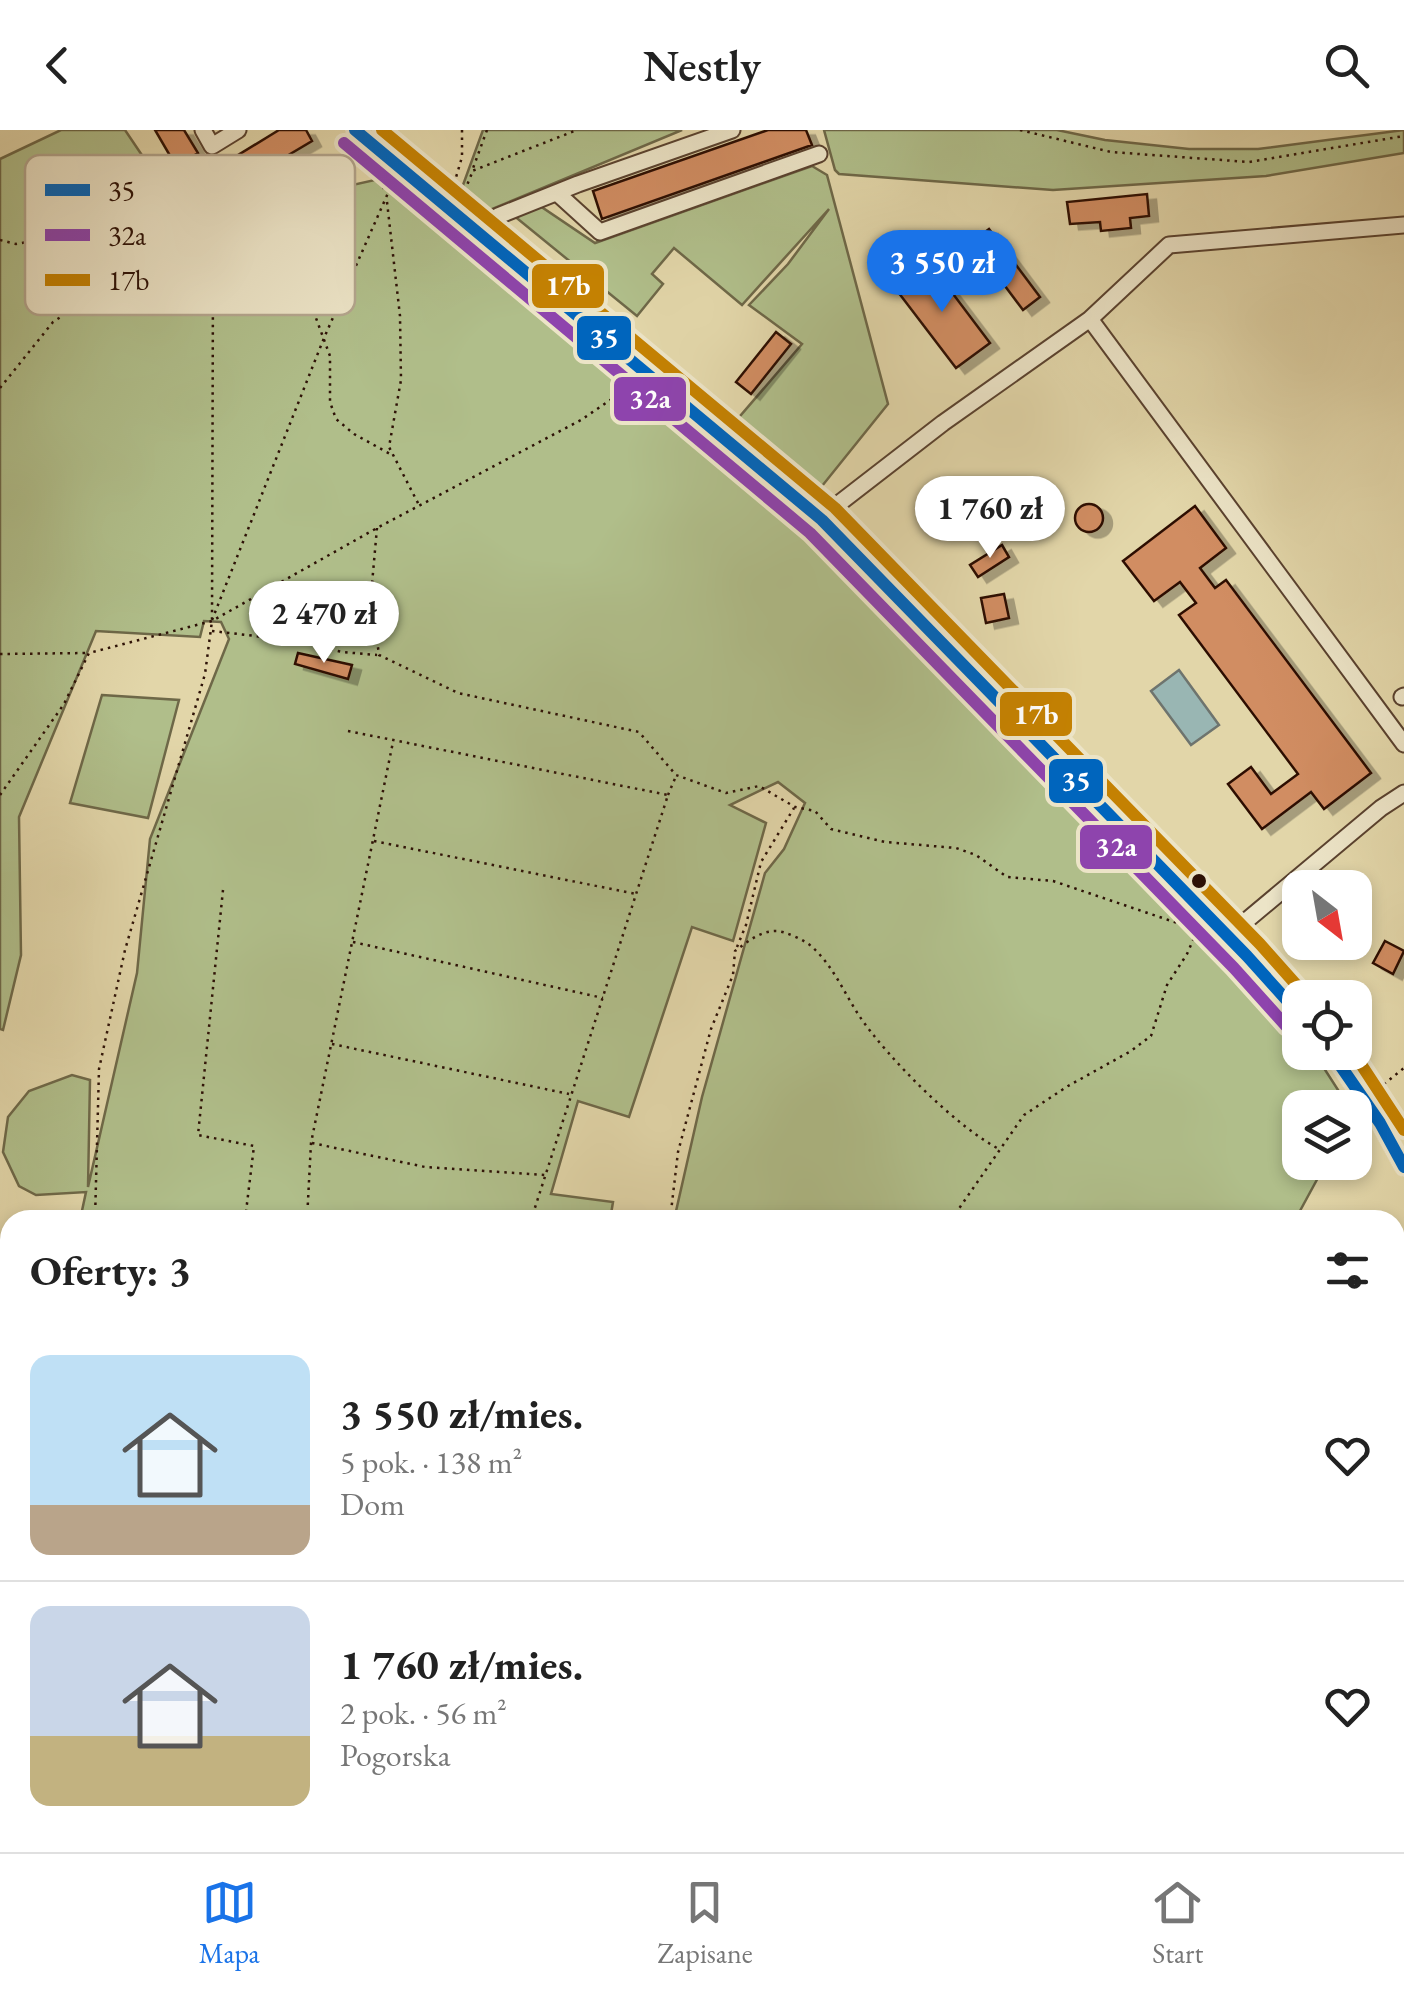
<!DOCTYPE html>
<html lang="pl">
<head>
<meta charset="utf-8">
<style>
  body { margin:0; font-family:"EB Garamond",serif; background:#f2f2f2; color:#222; height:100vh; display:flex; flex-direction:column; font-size:38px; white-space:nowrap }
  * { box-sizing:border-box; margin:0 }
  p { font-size:32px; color:#767676 }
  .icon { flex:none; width:55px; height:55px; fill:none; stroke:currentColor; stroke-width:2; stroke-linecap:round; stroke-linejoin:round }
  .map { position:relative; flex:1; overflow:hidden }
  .panel { position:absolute; left:0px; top:1080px; width:1405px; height:642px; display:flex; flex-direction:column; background:#fff; border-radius:30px 30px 0 0; box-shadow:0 5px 15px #0003 }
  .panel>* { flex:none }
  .needle { width:65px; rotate:149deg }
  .fabs { position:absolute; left:1282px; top:740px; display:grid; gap:20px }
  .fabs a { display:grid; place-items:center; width:90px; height:90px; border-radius:20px; background:#fff; box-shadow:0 5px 15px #0003; font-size:50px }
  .price { position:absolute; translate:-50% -85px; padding:0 22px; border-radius:35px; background:#fff; color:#222; font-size:32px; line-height:65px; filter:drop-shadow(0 2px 5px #0008) }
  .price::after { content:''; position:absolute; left:50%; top:60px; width:30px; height:22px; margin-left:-15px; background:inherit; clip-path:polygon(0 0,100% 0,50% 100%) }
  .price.selected { background:#1a73e8; color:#fff }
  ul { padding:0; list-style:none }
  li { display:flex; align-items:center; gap:30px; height:250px; padding:0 30px }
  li+li { border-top:2px solid #e0e0e0 }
  li span { display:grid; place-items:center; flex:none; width:280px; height:200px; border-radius:20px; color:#555 }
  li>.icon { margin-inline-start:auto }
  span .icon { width:120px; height:120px; fill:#fffc; stroke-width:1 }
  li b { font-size:42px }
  h2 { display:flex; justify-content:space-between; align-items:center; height:120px; padding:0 30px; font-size:42px }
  header { display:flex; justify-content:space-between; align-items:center; height:130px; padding:0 30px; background:#fff; font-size:45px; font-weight:600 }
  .tab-bar { display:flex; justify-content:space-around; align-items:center; height:140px; border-top:2px solid #e0e0e0; background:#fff; font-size:28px; color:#767676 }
  .tab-bar a { display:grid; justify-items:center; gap:5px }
  .tab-bar .selected { color:#1a73e8 }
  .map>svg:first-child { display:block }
</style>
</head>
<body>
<header><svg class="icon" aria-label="back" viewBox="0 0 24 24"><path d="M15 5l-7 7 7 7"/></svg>Nestly<svg class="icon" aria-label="search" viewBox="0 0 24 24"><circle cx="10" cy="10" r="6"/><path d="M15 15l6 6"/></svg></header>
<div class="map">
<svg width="1404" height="1722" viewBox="0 0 1404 1722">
  <defs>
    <filter id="shadow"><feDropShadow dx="9" dy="5.5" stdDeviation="0" flood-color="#0004"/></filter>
  </defs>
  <rect width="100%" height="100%" fill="#e2d6a9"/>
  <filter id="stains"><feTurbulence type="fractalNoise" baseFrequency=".002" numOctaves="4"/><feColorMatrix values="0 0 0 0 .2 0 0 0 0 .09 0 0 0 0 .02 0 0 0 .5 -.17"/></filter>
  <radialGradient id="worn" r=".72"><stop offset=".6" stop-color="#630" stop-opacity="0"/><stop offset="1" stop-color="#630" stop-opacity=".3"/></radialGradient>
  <path fill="#b0be8a" stroke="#6e6848" stroke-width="2.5" d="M61 0H125L187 92 388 47 796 387 1178 776 1300 912V922L1310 923 1322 935 1349 977 1300 978V1032L1326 1033 1295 1090H674L702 967 765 743 784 719 805 673 778 652 730 675 766 693 733 811 692 797 629 987 578 971 551 1064 613 1072 610 1090H80L86 1062 36 1065 19 1056 3 1022 8 987 29 961 72 945 90 950 88 1057 137 843 150 709 229 509 221 492 204 491 200 507 96 501 19 687 21 825 3 900 0 899V29Z
    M483 0H682L473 87 463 55Z
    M824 0H1057L1105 10 1189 19H1258L1404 0V23L1266 46 1053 60 839 44 835 40Z
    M812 36 827 45 888 274 814 366 735 292 802 214 749 175 788 134 829 79 742 175 674 118 652 144 663 154 637 186 513 85 540 76 595 113Z
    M102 565 179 570 148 688 70 673Z
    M0 1112 10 1113V1712H1395V1400L1404 1402V1722H0Z"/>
  <path fill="#99b6b3" stroke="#6e746e" stroke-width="2.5" d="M1179 540 1219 595 1191 615 1151 561Z"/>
  <path fill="#d18d62" stroke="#2d1106" stroke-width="2.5" filter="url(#shadow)" d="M155 0H184L198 23 176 36Z
    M279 0H306L312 11 243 52 230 30Z
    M768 0H806L812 15 602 89 593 61Z
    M1147 64 1149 86 1130 88 1131 98 1101 101 1100 92 1070 94 1067 72Z
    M989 99 1040 167 1023 180 972 112Z
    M929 132 990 213 956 238 895 158Z
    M776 202 791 214 751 264 736 252Z
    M1075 388a14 14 0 1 1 28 0a14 14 0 1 1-28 0Z
    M1195 376 1226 418 1200 438 1215 458 1226 450 1371 643 1324 679 1311 662 1262 699 1228 654 1251 637 1271 664 1298 644 1179 485 1196 473 1180 452 1154 471 1123 431Z
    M1002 415 1009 427 978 447 970 435Z
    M1004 464 1009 488 986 493 981 468Z
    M298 523 352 535 348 549 295 534Z
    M1385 811 1404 821 1393 844 1373 833Z"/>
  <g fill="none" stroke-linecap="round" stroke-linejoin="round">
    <defs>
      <path id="minor" d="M203 0 212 16 238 0
        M355 0 822 390 1247 826 1300 885
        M557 63 600 102 819 24
        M477 101 498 86 578 54 732 0
        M1090 189 1169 115 1404 95
        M822 390 837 375 943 293 1090 189 1404 614
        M1402 567 1404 566
        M1228 806 1381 678 1404 663
        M1331 922 1380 993 1404 1037
        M1395 1387 1404 1388"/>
    </defs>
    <use href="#minor" stroke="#5a422f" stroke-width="19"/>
    <path stroke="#2d1106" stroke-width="2.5" stroke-dasharray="2.5 5" stroke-linecap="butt" d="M487 0 472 41 577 0
      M1020 0 1111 22 1249 32 1404 6
      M224 26 299 142 330 226V272L336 289 354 304 392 325
      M380 42 385 64
      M452 61 462 27V0
      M457 62 465 60 472 43
      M387 72 400 186 401 250 389 317 419 375
      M0 110 16 114 110 97
      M0 258 53 192 82 173 96 142 111 97 187 92 256 76
      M377 398 371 465 379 525 458 563 639 602 676 645 726 663 759 656 795 677 815 681 831 699 885 712 956 718 976 725 1007 747 1053 751 1198 800
      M212 490 324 208 392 54
      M212 501 290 510 342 522 377 525
      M0 524 87 523
      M348 601 668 665 531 1090
      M0 665 64 574 89 523 212 491 377 398 581 290 635 253
      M668 665 676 646
      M374 711 636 764
      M223 760 198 1005 254 1016 245 1090
      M353 812 603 868
      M737 817 746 795 761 732 794 678
      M332 914 569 964
      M1378 959 1404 938
      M312 1013 425 1037 545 1045
      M95 1090 99 939 125 820 205 544 212 491 213 143 179 90
      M307 1090 311 1013 393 612
      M670 1090 678 1022 711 899 733 845 735 821C747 812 760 801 776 801 785 801 804 810 811 816 833 835 844 863 860 887 888 928 957 998 1001 1020
      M951 1090 1024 985 1068 956 1131 921 1151 906 1167 855 1187 824 1197 801
      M0 1337 10 1336
      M671 1712 676 1722
      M58 1722 59 1712
      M598 1722 599 1712
      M1031 1722 1033 1712"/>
    <use href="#minor" stroke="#ece4c7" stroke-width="15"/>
    <defs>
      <path id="bus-1" d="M355 0 822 390 1247 826 1300 885
        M1331 922 1380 993 1404 1037"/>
      <path id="bus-2" d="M344 13 810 403 1234 838 1287 897"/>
      <path id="bus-3" d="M382 0 835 378 1260 814 1308 868
        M1353 922 1404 1000"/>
    </defs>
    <use href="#bus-1" stroke="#ece4c7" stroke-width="20"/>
    <use href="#bus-2" stroke="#ece4c7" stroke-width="20"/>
    <use href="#bus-3" stroke="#ece4c7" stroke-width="20"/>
    <use href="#bus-1" stroke="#0065bd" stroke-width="12"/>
    <use href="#bus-2" stroke="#8e44ad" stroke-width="12"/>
    <use href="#bus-3" stroke="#c48102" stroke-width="12"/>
  </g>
  <circle fill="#2d1106" stroke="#ece4c7" stroke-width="4" cx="1199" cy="751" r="9"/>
  <rect x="25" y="25" width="330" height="160" rx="15" fill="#ece4c7" stroke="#b3a58d" stroke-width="2.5"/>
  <rect x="45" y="54" width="45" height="12" fill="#0065bd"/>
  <rect x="45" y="99" width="45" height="12" fill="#8e44ad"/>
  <rect x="45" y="144" width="45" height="12" fill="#c48102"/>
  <g font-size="28" fill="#2d1106">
    <text x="108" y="70">35</text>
    <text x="108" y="115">32a</text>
    <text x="108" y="160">17b</text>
  </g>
  <g stroke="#ece4c7" stroke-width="4">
    <rect x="530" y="132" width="76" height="48" rx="10" fill="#c48102"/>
    <rect x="575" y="184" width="58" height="48" rx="10" fill="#0065bd"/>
    <rect x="612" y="245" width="76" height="48" rx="10" fill="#8e44ad"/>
    <rect x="998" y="560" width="76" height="48" rx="10" fill="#c48102"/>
    <rect x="1047" y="627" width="58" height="48" rx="10" fill="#0065bd"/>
    <rect x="1078" y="693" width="76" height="48" rx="10" fill="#8e44ad"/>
  </g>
  <g font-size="28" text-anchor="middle" font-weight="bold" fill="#fff">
    <text x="568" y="165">17b</text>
    <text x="604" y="217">35</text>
    <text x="650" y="278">32a</text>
    <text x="1036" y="594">17b</text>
    <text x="1076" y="660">35</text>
    <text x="1116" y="726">32a</text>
  </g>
  <rect width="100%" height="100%" filter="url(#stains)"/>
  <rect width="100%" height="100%" fill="url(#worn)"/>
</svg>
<div class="fabs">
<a><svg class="needle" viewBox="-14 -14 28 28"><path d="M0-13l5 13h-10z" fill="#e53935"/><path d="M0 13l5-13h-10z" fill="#767676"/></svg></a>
<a><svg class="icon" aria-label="locate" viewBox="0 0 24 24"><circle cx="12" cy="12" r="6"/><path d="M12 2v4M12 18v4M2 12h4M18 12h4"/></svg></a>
<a><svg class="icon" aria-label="layers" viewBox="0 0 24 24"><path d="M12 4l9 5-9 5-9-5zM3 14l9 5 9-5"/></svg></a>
</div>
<b class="price selected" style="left:942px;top:185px">3 550 zł</b>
<b class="price" style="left:990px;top:431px">1 760 zł</b>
<b class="price" style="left:324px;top:536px">2 470 zł</b>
<section class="panel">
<h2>Oferty: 3<svg class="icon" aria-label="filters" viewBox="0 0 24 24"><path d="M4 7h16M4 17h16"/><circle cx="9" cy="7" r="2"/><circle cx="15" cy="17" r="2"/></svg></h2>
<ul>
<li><span style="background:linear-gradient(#bfe0f5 75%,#b9a48a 0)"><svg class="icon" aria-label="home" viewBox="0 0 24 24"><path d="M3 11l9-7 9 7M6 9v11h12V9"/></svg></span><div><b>3 550 zł/mies.</b><p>5 pok. · 138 m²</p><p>Dom</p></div><svg class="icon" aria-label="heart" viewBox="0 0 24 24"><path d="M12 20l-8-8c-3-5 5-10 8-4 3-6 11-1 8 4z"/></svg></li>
<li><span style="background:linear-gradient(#c9d6e8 65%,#c2b280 0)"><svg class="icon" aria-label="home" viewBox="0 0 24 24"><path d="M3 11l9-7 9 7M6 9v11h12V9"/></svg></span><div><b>1 760 zł/mies.</b><p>2 pok. · 56 m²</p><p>Pogorska</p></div><svg class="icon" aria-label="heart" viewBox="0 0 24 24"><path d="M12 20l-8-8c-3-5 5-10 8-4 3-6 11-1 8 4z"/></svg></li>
</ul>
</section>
</div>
<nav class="tab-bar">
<a class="selected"><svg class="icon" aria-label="map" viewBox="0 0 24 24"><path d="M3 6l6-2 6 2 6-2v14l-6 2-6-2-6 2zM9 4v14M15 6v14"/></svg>Mapa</a>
<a><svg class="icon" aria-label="saved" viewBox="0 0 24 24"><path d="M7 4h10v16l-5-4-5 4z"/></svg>Zapisane</a>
<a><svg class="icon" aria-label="home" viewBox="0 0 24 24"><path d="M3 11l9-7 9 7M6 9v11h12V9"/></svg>Start</a>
</nav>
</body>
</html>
